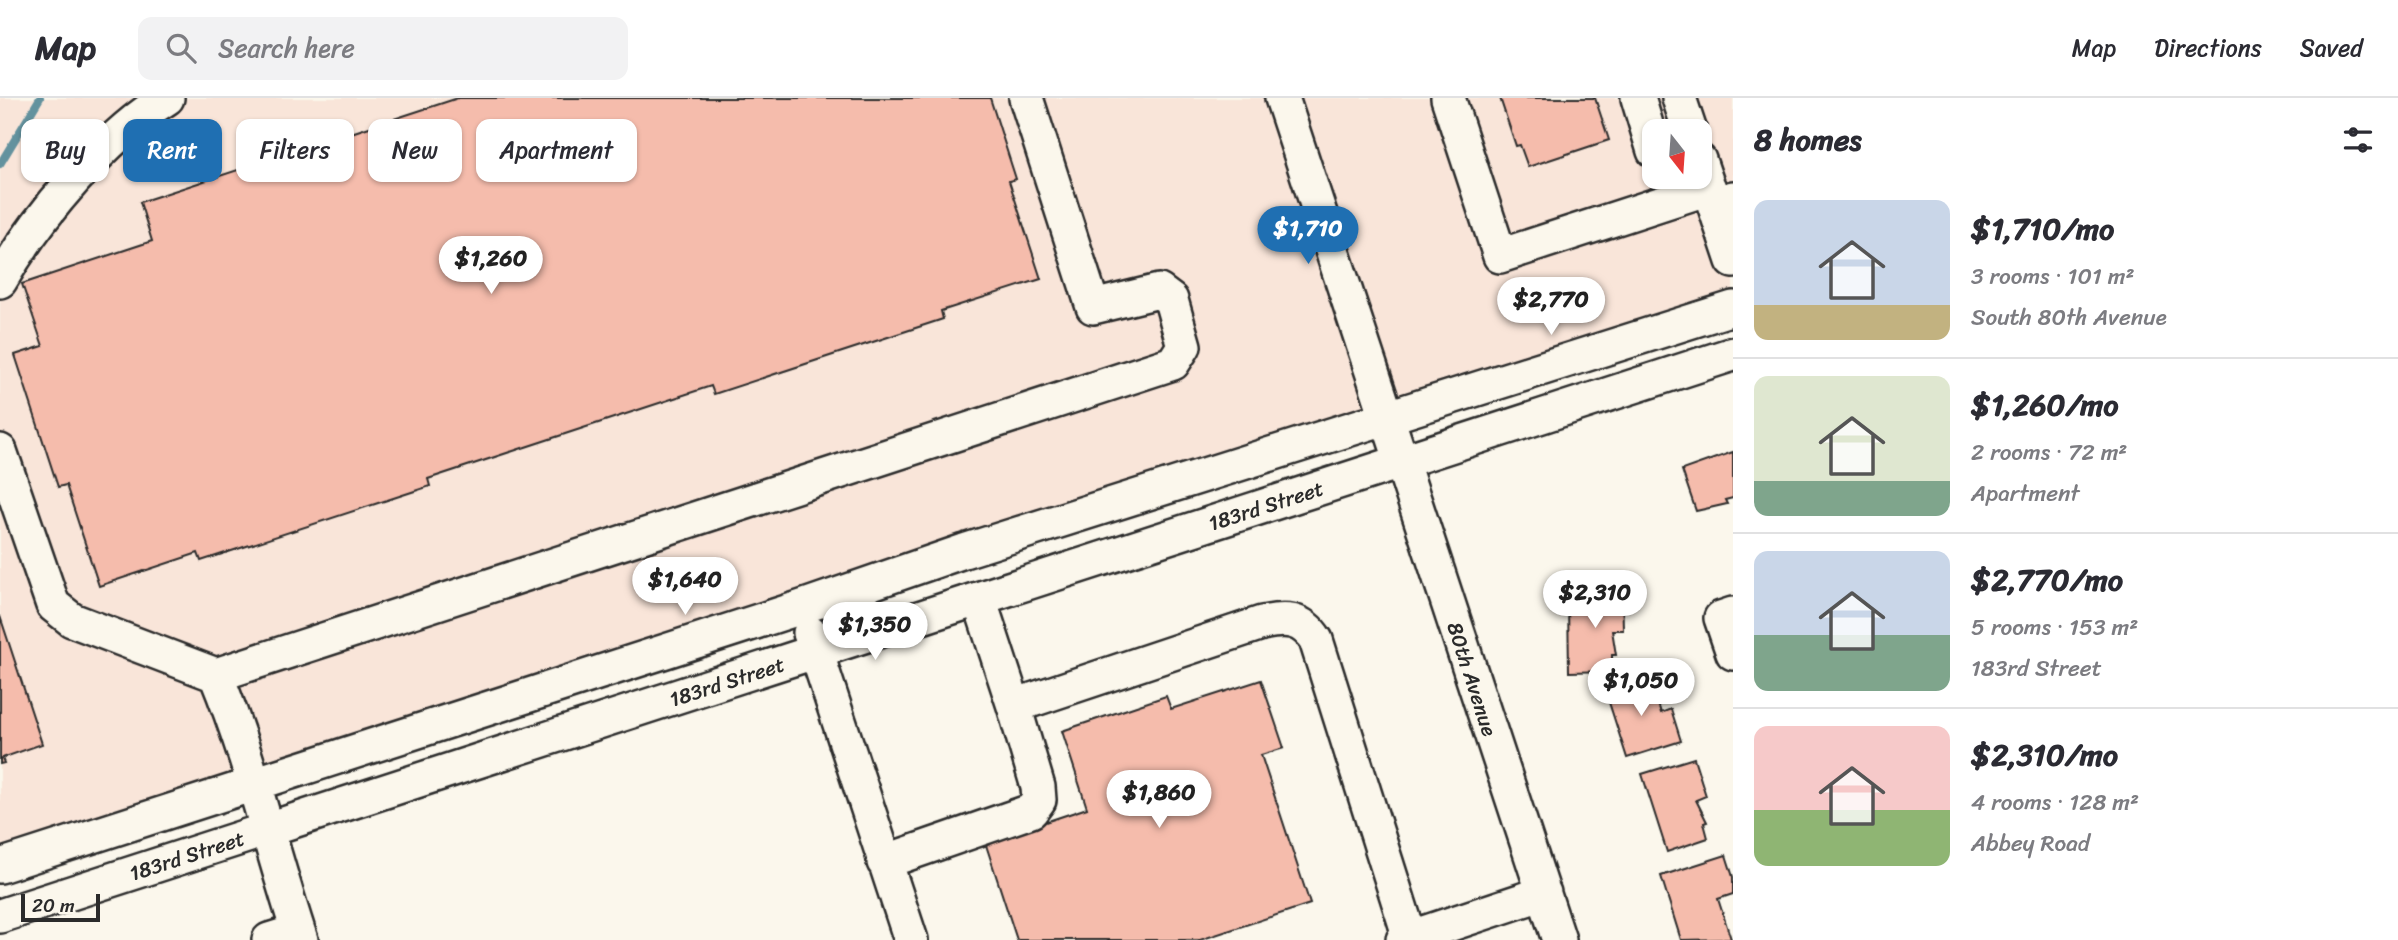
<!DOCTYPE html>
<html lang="en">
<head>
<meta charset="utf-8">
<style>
  body { margin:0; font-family:Sriracha,sans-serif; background:#f2f2f3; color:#2b2b33; height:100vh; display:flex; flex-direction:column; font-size:26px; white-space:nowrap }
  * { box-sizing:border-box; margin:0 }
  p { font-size:23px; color:#7c7c81 }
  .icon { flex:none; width:38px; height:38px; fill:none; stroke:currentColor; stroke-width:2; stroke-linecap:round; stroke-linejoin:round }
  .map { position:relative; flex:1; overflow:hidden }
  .details { display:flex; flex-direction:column; background:#fff; width:665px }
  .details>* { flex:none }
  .guide { position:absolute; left:21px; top:21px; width:665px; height:63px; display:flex; gap:14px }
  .needle { width:46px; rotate:163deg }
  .tools { position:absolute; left:1642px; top:21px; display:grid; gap:14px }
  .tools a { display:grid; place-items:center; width:70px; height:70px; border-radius:14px; background:#fff; box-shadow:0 2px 5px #0004; font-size:35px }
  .scale { position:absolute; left:21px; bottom:18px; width:79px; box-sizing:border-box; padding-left:7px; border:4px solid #2b2b2b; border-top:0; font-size:19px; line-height:24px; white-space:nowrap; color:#2b2b2b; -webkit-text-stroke:5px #fbf7ec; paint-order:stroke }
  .price { position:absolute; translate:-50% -60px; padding:0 16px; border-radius:24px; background:#fff; color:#222; font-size:23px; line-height:46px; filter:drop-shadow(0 2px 4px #0008) }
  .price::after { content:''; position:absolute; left:50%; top:42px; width:21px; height:16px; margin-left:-10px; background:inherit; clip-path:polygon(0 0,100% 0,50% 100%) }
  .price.current { background:#1f6fb2; color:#fff }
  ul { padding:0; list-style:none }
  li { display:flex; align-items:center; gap:21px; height:175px; padding:0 21px }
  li+li { border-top:2px solid #e1e1e2 }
  li span { display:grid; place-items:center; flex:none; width:196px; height:140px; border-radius:14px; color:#555 }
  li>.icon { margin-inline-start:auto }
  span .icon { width:84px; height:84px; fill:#fffc; stroke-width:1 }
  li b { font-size:30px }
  h2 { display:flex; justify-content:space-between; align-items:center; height:84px; padding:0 21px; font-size:30px }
  .pill { padding:0 24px; border-radius:14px; background:#fff; box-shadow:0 2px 5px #0004; font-size:24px; line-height:63px }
  .pill.current { background:#1f6fb2; color:#fff }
  header { display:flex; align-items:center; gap:42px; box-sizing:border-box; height:98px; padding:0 35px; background:#fff; border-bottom:2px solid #e1e1e2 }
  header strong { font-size:33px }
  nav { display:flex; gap:38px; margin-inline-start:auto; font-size:24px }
  .search { width:490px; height:63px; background:#f2f2f3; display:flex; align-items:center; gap:18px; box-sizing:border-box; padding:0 24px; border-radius:14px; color:#7c7c81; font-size:26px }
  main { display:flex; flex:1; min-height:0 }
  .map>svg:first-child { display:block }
</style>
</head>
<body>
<header>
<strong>Map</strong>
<div class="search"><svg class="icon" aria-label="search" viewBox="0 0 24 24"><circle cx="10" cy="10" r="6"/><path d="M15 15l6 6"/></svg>Search here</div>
<nav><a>Map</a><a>Directions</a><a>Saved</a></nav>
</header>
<main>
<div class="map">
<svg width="1733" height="842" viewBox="0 0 1733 842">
  <rect width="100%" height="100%" fill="#fbf7ec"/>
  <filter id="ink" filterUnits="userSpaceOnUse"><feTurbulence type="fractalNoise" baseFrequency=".0143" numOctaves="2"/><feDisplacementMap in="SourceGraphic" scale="14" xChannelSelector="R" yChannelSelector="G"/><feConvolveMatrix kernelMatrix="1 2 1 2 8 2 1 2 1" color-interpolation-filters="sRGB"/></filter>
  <g filter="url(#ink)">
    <path fill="#f9e5d9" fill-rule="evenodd" d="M0 0H1275L1384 334 0 781Z
      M1293 0H1733V217L1401 327ZM1654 33H1699V79H1654Z"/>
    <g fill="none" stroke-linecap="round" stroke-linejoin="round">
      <path stroke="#64929e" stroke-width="8" d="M0 66 40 0"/>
    </g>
    <path fill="#f5bcac" stroke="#2b2b2b" stroke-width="2" d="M458 0H990L1016 81 1009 83 1041 181 941 213 943 221 714 296 711 288 428 381 430 388 201 463 198 455 99 488 66 387 58 389 15 257 43 248 22 186 152 143 140 104Z
      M1500 0H1595L1609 42 1528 69 1520 47 1516 48Z
      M1733 354V400L1725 402 1727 406 1696 413 1682 372Z
      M1594 489H1622L1623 532H1612L1616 557H1612V573L1569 574 1568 503 1594 502Z
      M0 518 42 646 2 660 4 665 0 666Z
      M1649 578 1661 615 1671 611 1681 643 1627 660 1605 592Z
      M1261 582 1284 650 1261 657 1310 806 1200 842H1017L985 744 1087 710 1062 633 1166 598 1171 611Z
      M1694 660 1706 698 1696 702 1707 724 1704 725 1708 740 1667 754 1642 676Z
      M1726 757 1733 779V796L1718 801 1731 841 1681 842 1661 778Z"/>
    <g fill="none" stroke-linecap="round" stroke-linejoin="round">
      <defs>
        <path id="minor" d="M1282 0 1559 842
          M1448 0 1500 158 1709 90
          M1638 0 1654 53
          M1679 0 1690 33
          M1699 62 1714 106
          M1733 100 1714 106 1733 163
          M0 183C37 119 104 39 167 0
          M0 353 53 507 72 522 216 577C252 665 271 752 301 842
          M979 501 1014 608 1262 525C1286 520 1302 520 1316 542L1410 840
          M1733 516 1721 520 1733 555
          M810 535 911 842
          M216 577 1173 265 1184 248 1171 202 1159 193 1093 209 1026 0
          M884 764 1031 713 1039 702 1038 689 1014 608
          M0 768 802 509 964 453 1733 210
          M0 818 1733 256
          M269 842 298 833
          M1403 842 1544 795"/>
      </defs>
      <use href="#minor" stroke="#2b2b2b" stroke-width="38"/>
      <use href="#minor" stroke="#fbf7ec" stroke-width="33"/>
    </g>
  </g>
  <g text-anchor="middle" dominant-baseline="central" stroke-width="5" stroke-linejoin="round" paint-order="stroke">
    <g font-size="21" fill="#2b2b2b" stroke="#fbf7ec">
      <text transform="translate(1266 408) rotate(-18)">183rd Street</text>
      <text transform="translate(1472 581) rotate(72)">80th Avenue</text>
      <text transform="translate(727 584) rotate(-18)">183rd Street</text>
      <text transform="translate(187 758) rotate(-18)">183rd Street</text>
    </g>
  </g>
</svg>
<div class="tools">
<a><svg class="needle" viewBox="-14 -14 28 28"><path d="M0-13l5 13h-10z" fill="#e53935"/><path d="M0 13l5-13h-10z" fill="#7c7c81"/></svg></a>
</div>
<div class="scale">20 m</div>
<b class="price current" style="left:1308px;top:168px">$1,710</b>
<b class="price" style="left:491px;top:198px">$1,260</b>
<b class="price" style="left:1551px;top:239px">$2,770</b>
<b class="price" style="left:685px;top:519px">$1,640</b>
<b class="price" style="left:1595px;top:532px">$2,310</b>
<b class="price" style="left:875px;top:564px">$1,350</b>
<b class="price" style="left:1641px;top:620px">$1,050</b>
<b class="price" style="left:1159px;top:732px">$1,860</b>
<div class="guide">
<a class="pill">Buy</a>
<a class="pill current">Rent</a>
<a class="pill">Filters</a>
<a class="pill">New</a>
<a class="pill">Apartment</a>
</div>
</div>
<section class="details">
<h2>8 homes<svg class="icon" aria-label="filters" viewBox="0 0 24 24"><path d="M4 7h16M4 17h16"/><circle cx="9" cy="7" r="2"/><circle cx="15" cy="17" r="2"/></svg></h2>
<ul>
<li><span style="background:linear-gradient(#c9d6e8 75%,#c2b280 0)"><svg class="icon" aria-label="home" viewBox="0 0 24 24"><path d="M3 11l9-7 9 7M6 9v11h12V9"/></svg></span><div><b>$1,710/mo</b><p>3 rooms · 101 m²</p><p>South 80th Avenue</p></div></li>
<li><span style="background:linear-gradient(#dfe7d0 75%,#7fa58c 0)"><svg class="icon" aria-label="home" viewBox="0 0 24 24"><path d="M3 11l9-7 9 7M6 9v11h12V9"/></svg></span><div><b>$1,260/mo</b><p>2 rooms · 72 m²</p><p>Apartment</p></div></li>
<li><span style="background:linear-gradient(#c9d6e8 60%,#7fa58c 0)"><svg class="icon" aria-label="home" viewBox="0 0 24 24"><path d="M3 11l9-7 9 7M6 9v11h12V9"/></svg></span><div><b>$2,770/mo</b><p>5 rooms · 153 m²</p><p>183rd Street</p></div></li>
<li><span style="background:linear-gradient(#f6c9c9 60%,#8fb573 0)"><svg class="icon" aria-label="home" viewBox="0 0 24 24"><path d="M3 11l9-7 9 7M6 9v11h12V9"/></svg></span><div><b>$2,310/mo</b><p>4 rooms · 128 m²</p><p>Abbey Road</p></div></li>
</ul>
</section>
</main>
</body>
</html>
